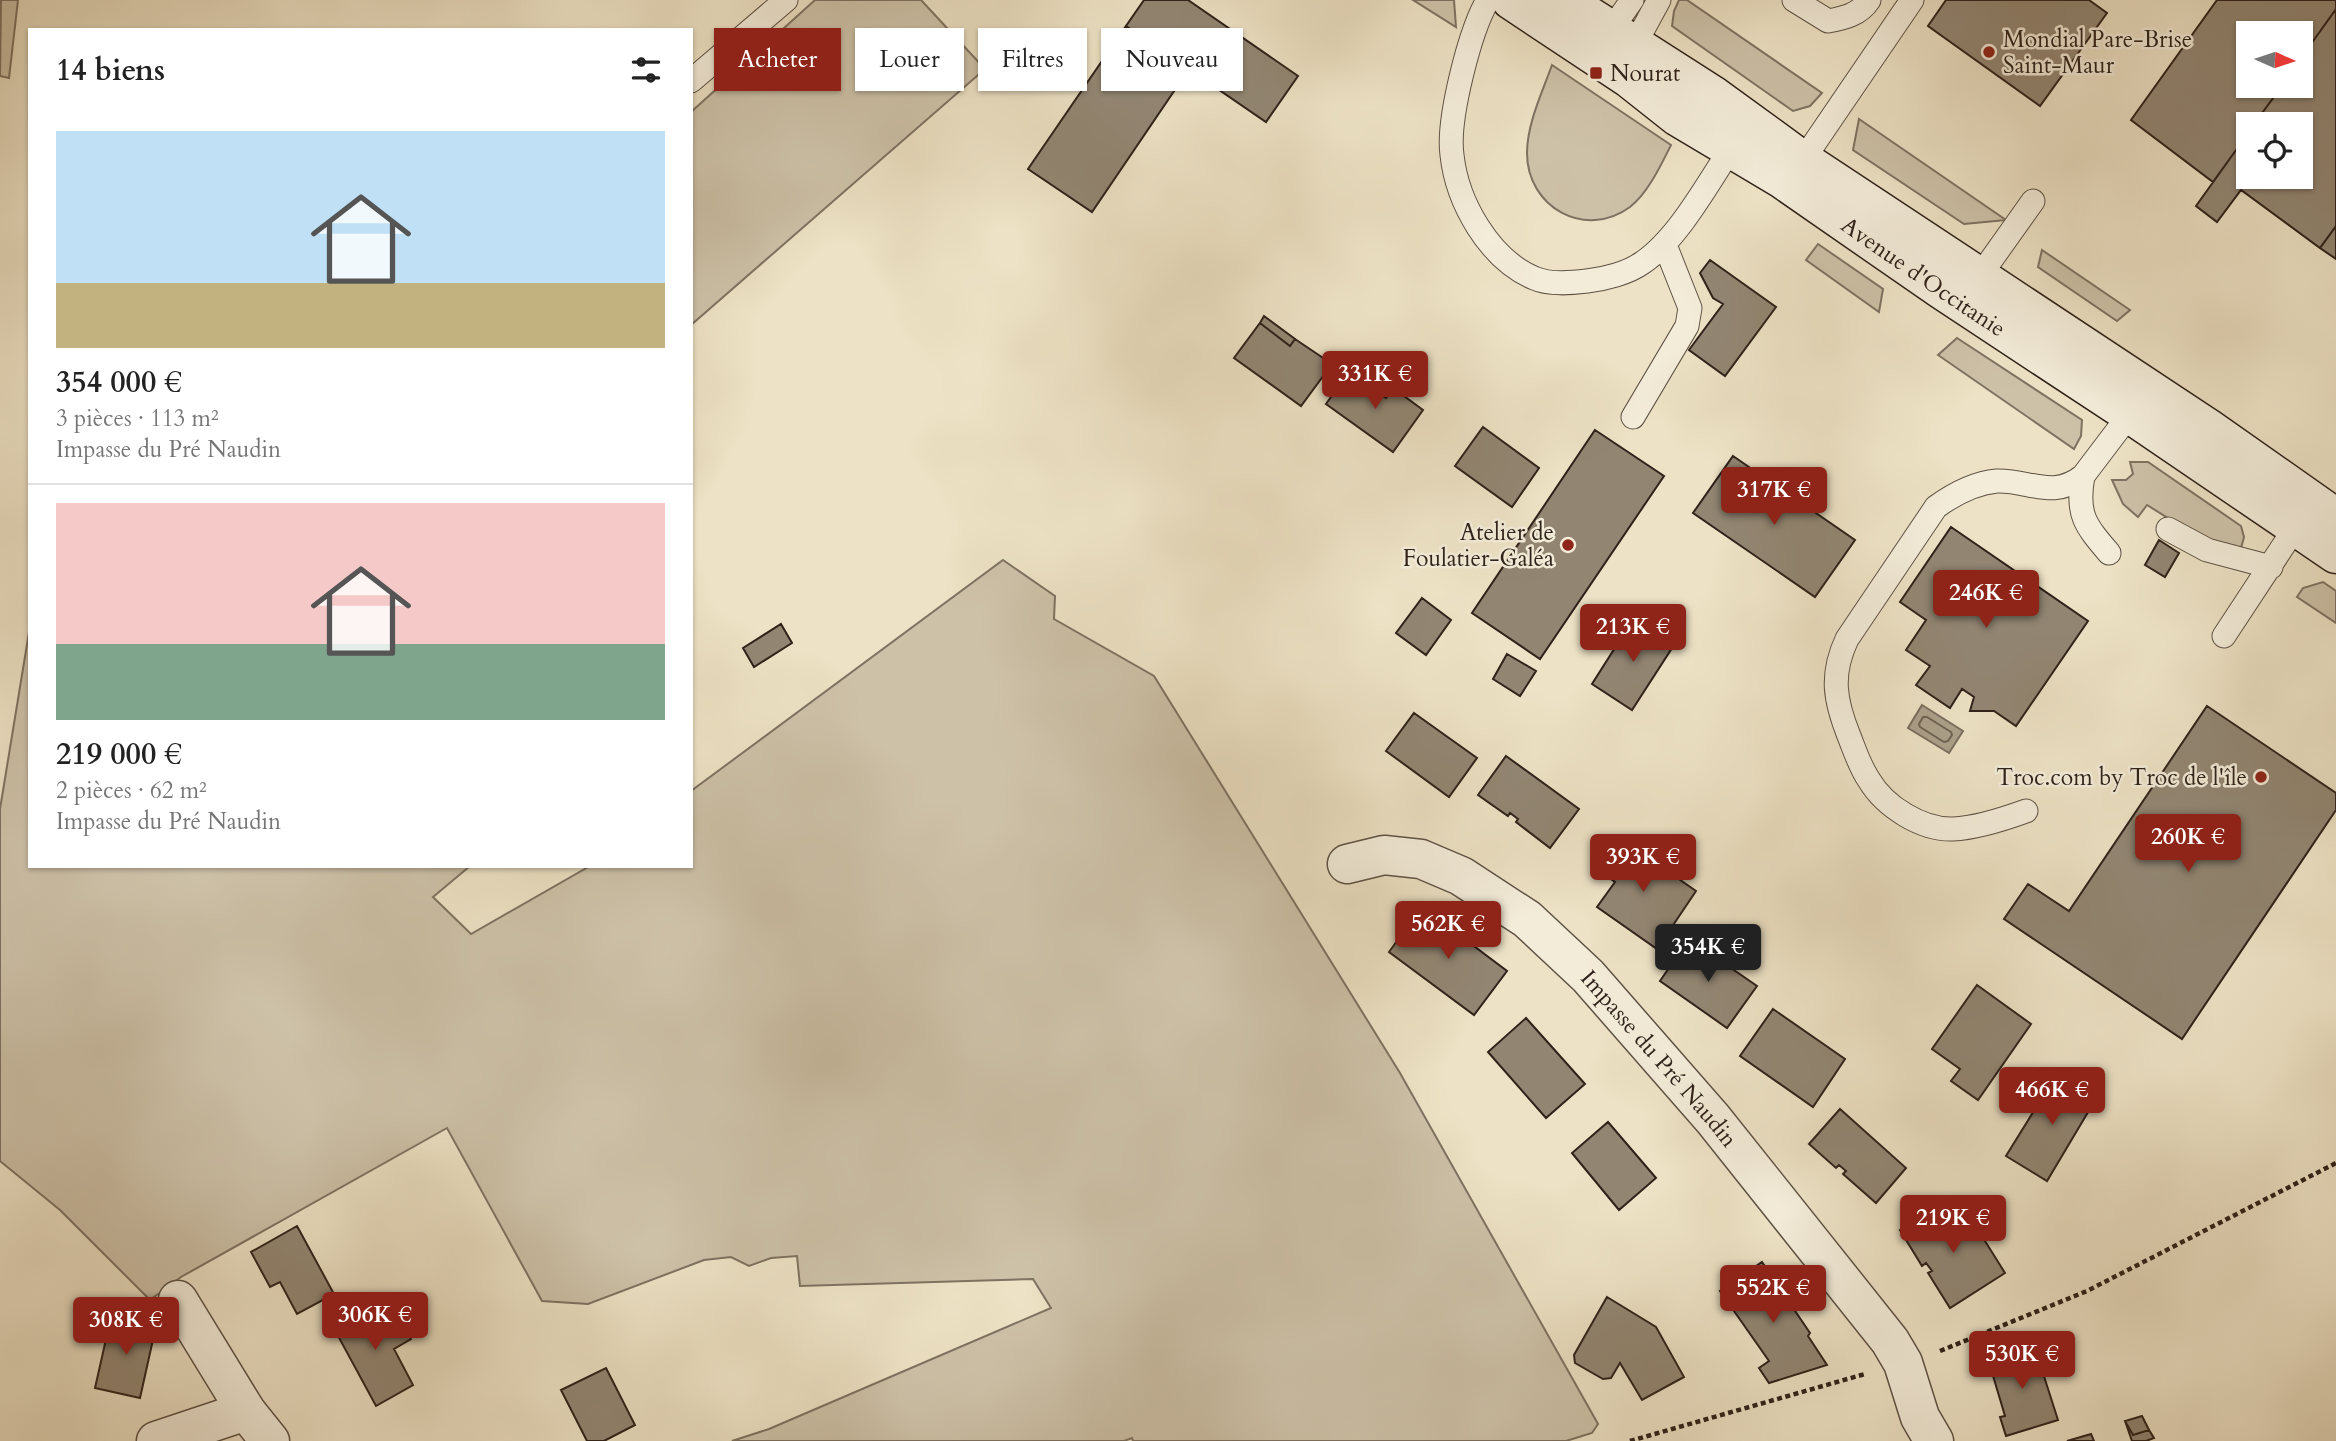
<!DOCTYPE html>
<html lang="fr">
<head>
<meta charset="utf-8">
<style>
  body { margin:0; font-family:Cardo,serif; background:#f6f6f6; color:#222; height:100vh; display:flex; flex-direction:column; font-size:26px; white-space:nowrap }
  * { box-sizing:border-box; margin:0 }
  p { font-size:23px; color:#767676 }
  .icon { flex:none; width:38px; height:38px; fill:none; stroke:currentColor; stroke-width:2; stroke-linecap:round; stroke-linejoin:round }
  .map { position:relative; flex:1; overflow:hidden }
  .drawer { position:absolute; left:28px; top:28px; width:665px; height:840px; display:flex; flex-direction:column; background:#fff; border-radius:0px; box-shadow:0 2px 5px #0004 }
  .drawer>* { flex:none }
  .hud { position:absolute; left:714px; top:28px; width:665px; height:63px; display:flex; gap:14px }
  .needle { width:46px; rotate:93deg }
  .fabs { position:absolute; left:2236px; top:21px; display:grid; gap:14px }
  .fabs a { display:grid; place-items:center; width:77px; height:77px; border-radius:0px; background:#fff; box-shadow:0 2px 5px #0004; font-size:35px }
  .price { position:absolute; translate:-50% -60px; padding:0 16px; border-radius:7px; background:#8f2418; color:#fff; font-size:23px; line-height:46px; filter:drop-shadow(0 2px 4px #0008) }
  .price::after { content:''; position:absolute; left:50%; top:42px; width:21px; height:16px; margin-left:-10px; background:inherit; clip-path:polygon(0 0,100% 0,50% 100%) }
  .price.current { background:#222; color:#fff }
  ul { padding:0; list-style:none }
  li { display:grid; align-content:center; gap:14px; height:371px; padding:0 28px }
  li+li { border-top:2px solid #e0e0e0 }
  li span { display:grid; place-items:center; height:217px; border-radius:0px; color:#555 }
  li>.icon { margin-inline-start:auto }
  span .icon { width:126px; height:126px; fill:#fffc; stroke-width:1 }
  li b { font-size:30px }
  h2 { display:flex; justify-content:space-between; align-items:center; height:84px; padding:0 28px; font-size:30px }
  .chip { padding:0 24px; border-radius:0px; background:#fff; box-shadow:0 2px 5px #0004; font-size:24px; line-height:63px }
  .chip.current { background:#8f2418; color:#fff }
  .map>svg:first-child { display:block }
</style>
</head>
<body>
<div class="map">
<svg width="2336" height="1441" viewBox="0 0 2336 1441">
  <rect width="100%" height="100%" fill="#ede2c5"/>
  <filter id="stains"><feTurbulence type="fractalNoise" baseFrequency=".00286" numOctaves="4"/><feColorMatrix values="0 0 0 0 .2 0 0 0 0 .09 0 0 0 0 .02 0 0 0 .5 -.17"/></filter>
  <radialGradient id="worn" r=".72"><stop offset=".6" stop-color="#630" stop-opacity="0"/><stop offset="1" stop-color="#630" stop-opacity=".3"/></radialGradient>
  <path fill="#cdc1a8" stroke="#7e7261" stroke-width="2" d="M1 0H18L9 78 0 76Z
    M815 0H921L985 69 691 325V112Z
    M1413 0H1454L1456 27Z
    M1679 0H1687L1822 93 1810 106 1793 111 1672 26 1674 11Z
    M1552 65 1671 145C1661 165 1648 193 1630 207 1585 240 1527 207 1527 153 1527 124 1542 93 1552 65Z
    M1859 119 2006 220 1964 224 1853 150Z
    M1818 244 1883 289 1879 312 1806 260Z
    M2042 250 2130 310 2117 321 2038 267Z
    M1957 338 2082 420 2081 436 2074 449 1938 355Z
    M2130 462H2148L2241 526 2244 537 2240 552 2205 541 2147 505 2138 517 2123 504 2112 480H2126L2133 474Z
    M1003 560 1055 596 1054 619 1154 676 1400 1073 1598 1424 1592 1433 1566 1441H1133L1132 1438 1124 1441H732L769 1429 1051 1308 1033 1279 800 1286 797 1256 771 1258 749 1266 731 1257 704 1260 588 1304 542 1301 447 1128 181 1277 150 1300 60 1210 0 1161V809L30 626V866H470L433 897 471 934 590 866H691V791Z
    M2323 582 2336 591V623L2297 597 2303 588Z"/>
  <path fill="#aca18b" stroke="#7a6e5e" stroke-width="2" d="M1922 705 1963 731 1949 753 1908 728Z"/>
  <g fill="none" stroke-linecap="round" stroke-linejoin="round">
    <path stroke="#6e6252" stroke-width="2" d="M1923 717H1927L1951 732 1952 735 1948 741 1944 742 1920 727 1919 724Z"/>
  </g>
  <path fill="#928673" stroke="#2f221a" stroke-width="2" d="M1144 0H1188L1298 76 1266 122 1126 26Z
    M1946 0H2089L2107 13 2040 106 1928 26Z
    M2217 0H2336V9L2301 58V33H2249V86H2282L2254 124H2249V132L2213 182 2131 120Z
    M2336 9V226L2320 248 2241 190 2217 222 2196 206 2249 132V177H2301V124H2254L2282 86H2301V58Z
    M1126 26 1189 69 1092 212 1028 169Z
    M2336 226V259L2320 248Z
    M1710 260 1776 307 1725 376 1689 350 1723 304 1713 298 1700 273Z
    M1264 316 1295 339 1290 346 1260 323Z
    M1260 323 1290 346 1295 339 1332 364 1301 406 1234 358Z
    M1349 372 1386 398 1393 388 1423 410 1393 452 1326 404Z
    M1483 427 1539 468 1512 507 1455 466Z
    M1595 430 1664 476 1540 659 1472 613Z
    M1733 456 1778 487 1772 497 1794 512 1800 502 1855 540 1815 597 1693 513Z
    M1951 527 2088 621 2016 726 1994 711H1970L1974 697 1962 689 1950 708 1916 685 1930 666 1906 650 1926 620 1900 602Z
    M2159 540 2179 553 2165 577 2145 565Z
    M1422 598 1451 620 1426 655 1396 633Z
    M1634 618 1674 645 1632 710 1592 684Z
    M781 624 792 643 754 667 743 648Z
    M1507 654 1536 671 1520 696 1493 679Z
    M2207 706 2336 793V810L2182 1039 2004 919 2028 884 2069 911Z
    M1414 713 1477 758 1449 797 1386 751Z
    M1506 756 1579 809 1550 848 1516 822 1518 819 1510 813 1508 816 1478 795Z
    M1620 838 1696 891 1657 949 1597 907 1615 882 1598 870Z
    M1422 907 1507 971 1474 1015 1389 952Z
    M1689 939 1757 986 1727 1028 1660 981Z
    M1977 985 2031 1024 1978 1100 1951 1081 1960 1069 1932 1049Z
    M1773 1009 1845 1059 1813 1107 1740 1056Z
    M1526 1018 1585 1084 1546 1118 1488 1052Z
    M2058 1072 2097 1097 2047 1181 2006 1156Z
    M1840 1109 1906 1168 1876 1203 1843 1174 1846 1171 1839 1165 1836 1168 1809 1144Z
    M1608 1122 1656 1178 1619 1210 1572 1153Z
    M1965 1209 2005 1273 1950 1308 1928 1273 1932 1271 1926 1263 1922 1266 1900 1230 1930 1210 1939 1226Z
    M297 1226 334 1294 297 1314 280 1282 270 1287 251 1252Z
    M1762 1262 1810 1333 1808 1336 1827 1365 1769 1383 1759 1368 1769 1361 1720 1291Z
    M1607 1297 1656 1327 1684 1377 1642 1400 1620 1363 1611 1378 1603 1379 1575 1363 1574 1355Z
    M369 1303 381 1325 399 1315 411 1339 394 1349 413 1385 376 1406 331 1323Z
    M111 1317 156 1326 140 1398 95 1388Z
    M2034 1345 2058 1420 2006 1436 2000 1417 2005 1416 1988 1359Z
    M606 1368 635 1425 604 1441H587L561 1390Z
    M2142 1416 2149 1430 2133 1435 2125 1421Z
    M2125 1421 2133 1435 2149 1430 2154 1438 2146 1441H2132Z
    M2091 1434 2094 1441H2067Z"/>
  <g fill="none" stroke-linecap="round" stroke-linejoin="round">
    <defs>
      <path id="lane" d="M1488 0C1470 30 1447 120 1452 155 1457 202 1489 259 1534 278 1549 285 1571 283 1587 281 1605 279 1628 273 1642 263 1677 240 1707 185 1730 150
        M1794 0 1828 21C1844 18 1859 15 1869 0
        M1611 30 1632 0
        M1634 46 1659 0
        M691 81 786 0
        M1803 160 1912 0
        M1979 277 2033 201
        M1633 417 1687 326 1690 308 1665 245
        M2083 476C2076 514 2085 525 2109 553
        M2168 529 2207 550 2271 567
        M2224 636 2295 528
        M2026 811C2004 819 1977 828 1953 829 1922 830 1885 807 1869 780 1860 767 1855 751 1849 736 1835 701 1830 675 1847 639L1936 507C1954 494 1975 483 1997 481 2030 480 2052 500 2083 476L2130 414"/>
      <g id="street">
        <path id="s1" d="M1347 864 1384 855 1421 859 1461 876 1527 919 1588 976 1713 1119 1890 1341 1903 1363 1920 1417 1934 1441"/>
        <path d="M178 1300 246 1411 270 1441"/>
        <path d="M156 1441 246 1411"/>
      </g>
      <g id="secondary">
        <path id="s2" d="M1511 0 1630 79 1678 117 1782 179 1942 290 2130 414 2336 554"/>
        <path d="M1564 0 1714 96 1795 155 2208 428 2336 518"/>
      </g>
    </defs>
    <use href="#lane" stroke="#5e5245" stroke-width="25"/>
    <use href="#street" stroke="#5e5245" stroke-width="41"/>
    <use href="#secondary" stroke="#2f221a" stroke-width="41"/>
    <path stroke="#2f221a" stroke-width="4.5" stroke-dasharray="5 3.5" stroke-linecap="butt" d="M1940 1351 2087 1291 2336 1163
      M1630 1441 1865 1374"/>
    <use href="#lane" stroke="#f3ecd9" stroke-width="23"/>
    <use href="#street" stroke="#f3ecd9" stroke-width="38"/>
    <use href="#secondary" stroke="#f3ecd9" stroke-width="38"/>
  </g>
  <g fill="#8f2418" stroke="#f3ecd9" stroke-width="2.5">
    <circle cx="1989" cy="52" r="7"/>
    <rect x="1589" y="66" width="14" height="14" rx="3.5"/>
    <circle cx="1568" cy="545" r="7"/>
    <circle cx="2261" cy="777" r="7"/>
  </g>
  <g text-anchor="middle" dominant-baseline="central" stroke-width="5" stroke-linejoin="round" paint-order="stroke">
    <g font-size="23" fill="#2f221a" stroke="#f3ecd9" text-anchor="start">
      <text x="2003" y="39">Mondial Pare-Brise<tspan x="2003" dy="26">Saint-Maur</tspan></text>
      <text x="1610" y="73">Nourat</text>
      <text x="1554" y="532" text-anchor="end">Atelier de<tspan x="1554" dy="26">Foulatier-Galéa</tspan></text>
      <text x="2247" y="777" text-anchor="end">Troc.com by Troc de l'île</text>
    </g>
    <g font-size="23" fill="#2f221a" stroke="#f3ecd9">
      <text stroke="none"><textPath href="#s2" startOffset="497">Avenue d'Occitanie</textPath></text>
      <text stroke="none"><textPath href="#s1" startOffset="390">Impasse du Pré Naudin</textPath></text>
    </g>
  </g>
  <rect width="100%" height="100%" filter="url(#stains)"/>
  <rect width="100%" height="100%" fill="url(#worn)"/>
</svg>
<div class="fabs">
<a><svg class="needle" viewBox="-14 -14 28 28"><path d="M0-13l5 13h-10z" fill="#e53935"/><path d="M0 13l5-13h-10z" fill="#767676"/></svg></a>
<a><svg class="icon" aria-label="locate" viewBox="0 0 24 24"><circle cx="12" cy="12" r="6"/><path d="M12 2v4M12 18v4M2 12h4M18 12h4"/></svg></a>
</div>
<b class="price" style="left:1375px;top:411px">331K €</b>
<b class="price" style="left:1774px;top:527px">317K €</b>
<b class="price" style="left:1986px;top:630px">246K €</b>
<b class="price" style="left:1633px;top:664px">213K €</b>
<b class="price" style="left:2188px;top:874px">260K €</b>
<b class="price" style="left:1643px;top:894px">393K €</b>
<b class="price" style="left:1448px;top:961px">562K €</b>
<b class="price current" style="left:1708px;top:984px">354K €</b>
<b class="price" style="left:2052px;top:1127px">466K €</b>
<b class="price" style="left:1953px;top:1255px">219K €</b>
<b class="price" style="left:1773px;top:1325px">552K €</b>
<b class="price" style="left:375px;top:1352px">306K €</b>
<b class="price" style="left:126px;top:1357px">308K €</b>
<b class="price" style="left:2022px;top:1391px">530K €</b>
<div class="hud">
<a class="chip current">Acheter</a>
<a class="chip">Louer</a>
<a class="chip">Filtres</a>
<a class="chip">Nouveau</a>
</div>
<section class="drawer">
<h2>14 biens<svg class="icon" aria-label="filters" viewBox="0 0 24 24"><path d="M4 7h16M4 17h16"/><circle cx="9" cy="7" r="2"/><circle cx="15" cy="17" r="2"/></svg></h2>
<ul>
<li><span style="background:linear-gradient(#bfe0f5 70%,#c2b280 0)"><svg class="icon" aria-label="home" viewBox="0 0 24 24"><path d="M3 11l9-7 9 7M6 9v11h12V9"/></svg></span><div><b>354 000 €</b><p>3 pièces · 113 m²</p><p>Impasse du Pré Naudin</p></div></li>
<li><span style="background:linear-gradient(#f6c9c9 65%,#7fa58c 0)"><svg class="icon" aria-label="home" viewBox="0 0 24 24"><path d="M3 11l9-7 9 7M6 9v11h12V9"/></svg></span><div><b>219 000 €</b><p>2 pièces · 62 m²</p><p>Impasse du Pré Naudin</p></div></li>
</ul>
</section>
</div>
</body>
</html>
